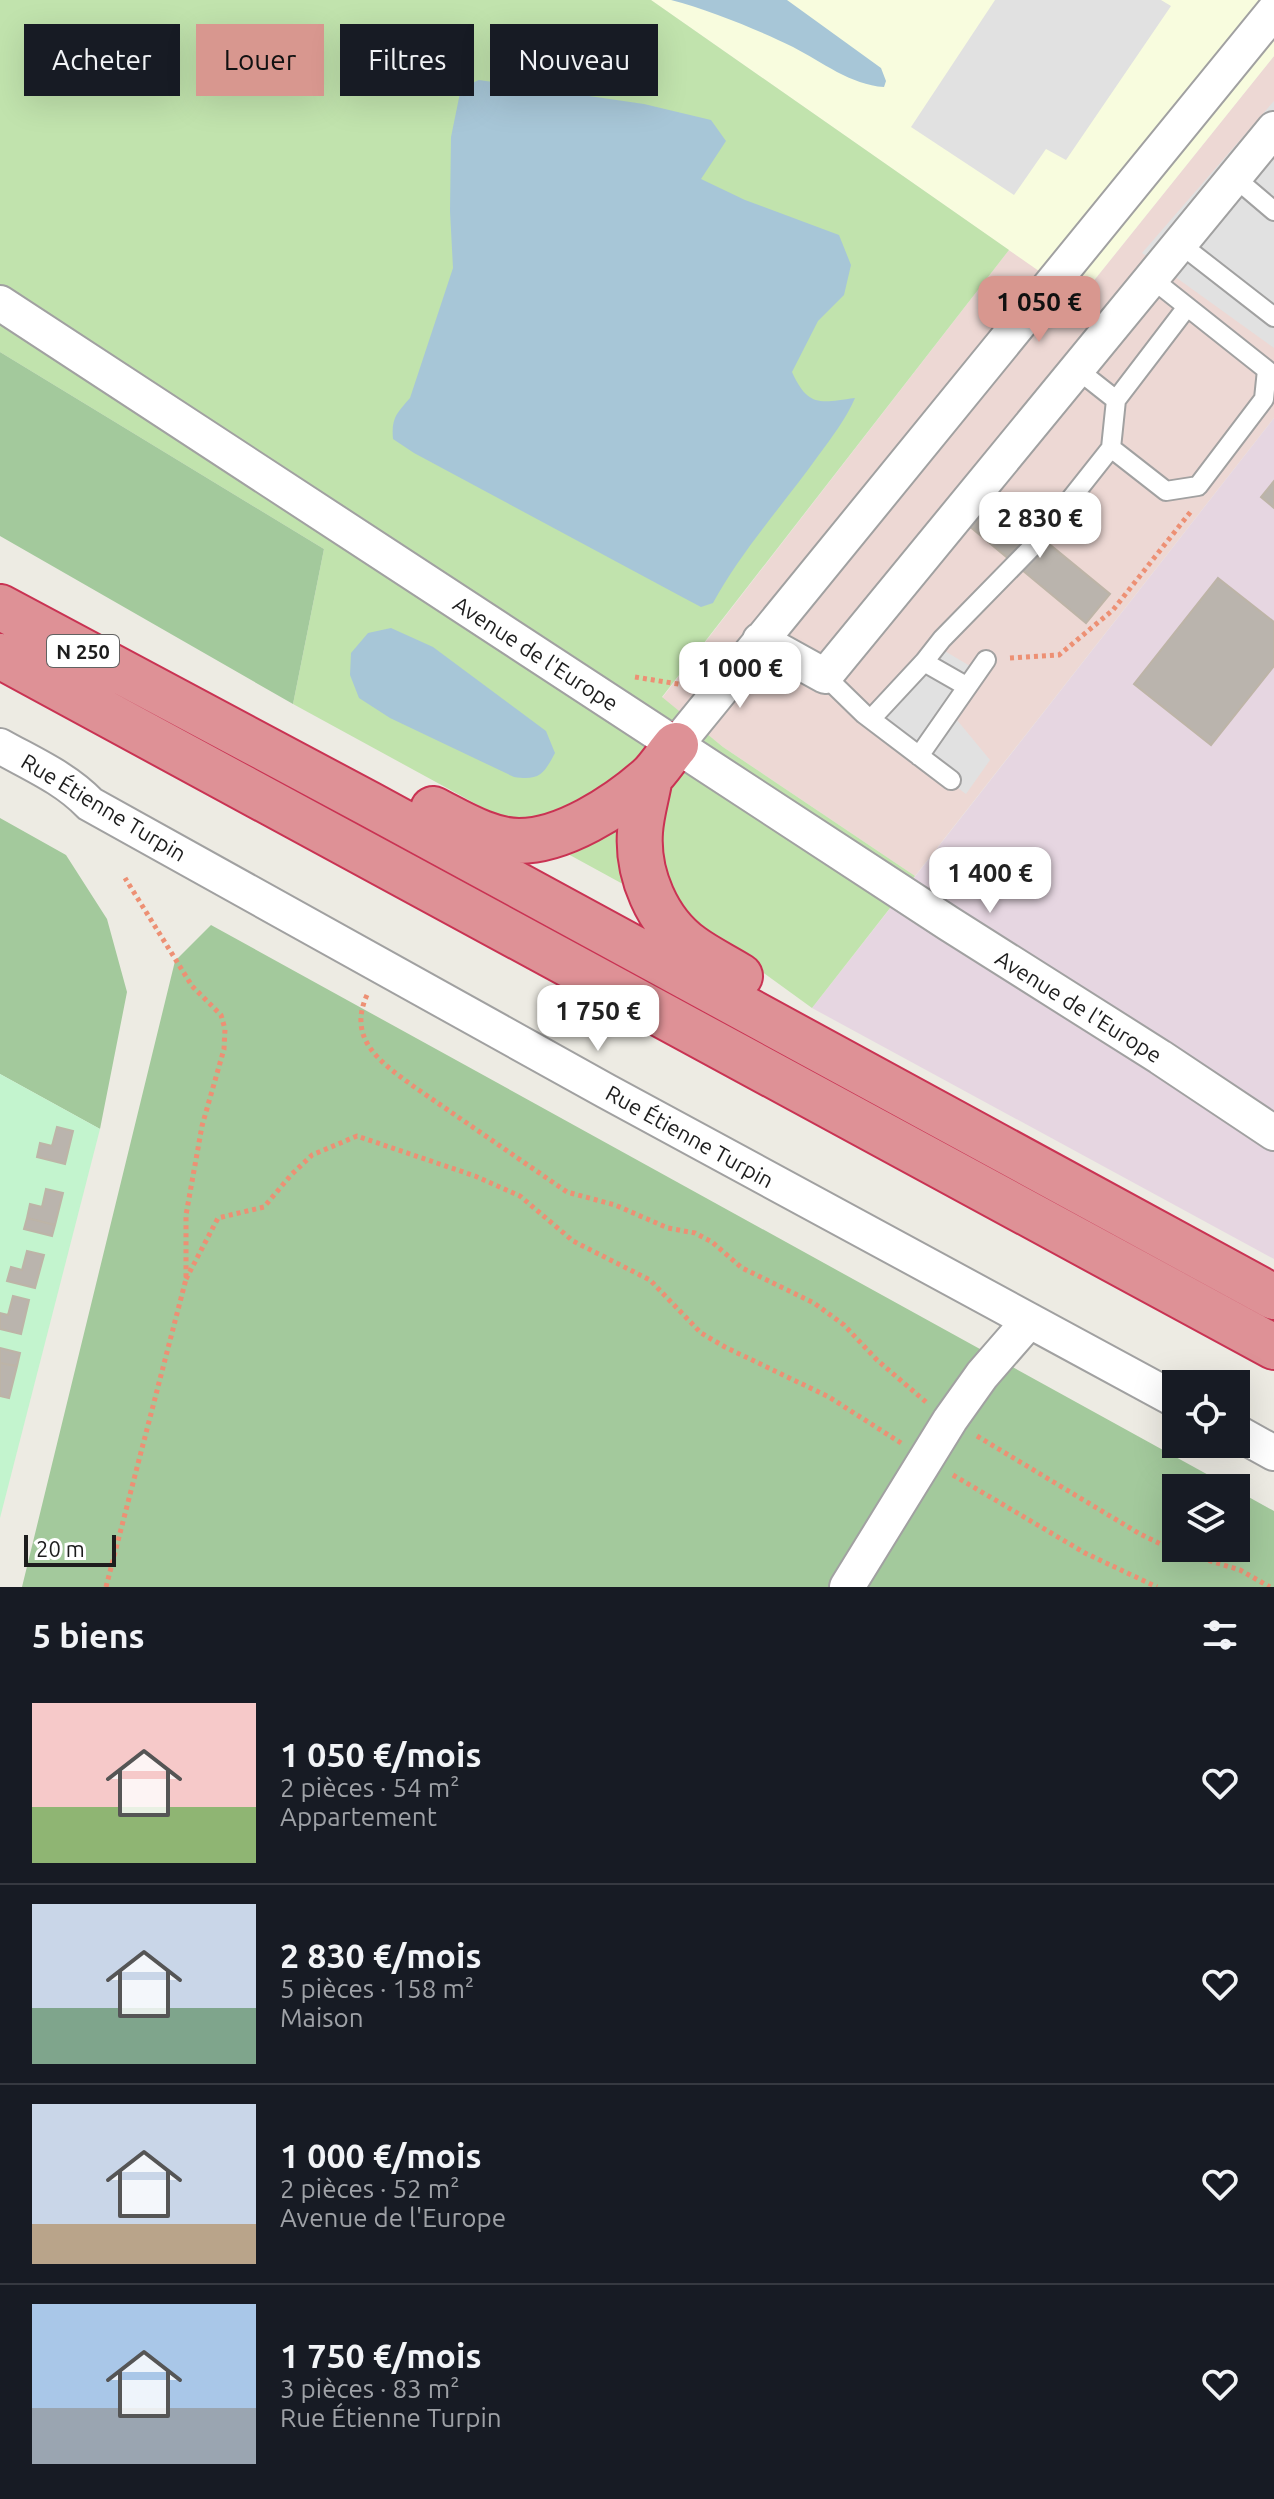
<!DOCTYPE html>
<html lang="fr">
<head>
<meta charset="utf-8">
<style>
  body { margin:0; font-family:Ubuntu,sans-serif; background:#242831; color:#f1f3f6; height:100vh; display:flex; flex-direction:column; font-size:30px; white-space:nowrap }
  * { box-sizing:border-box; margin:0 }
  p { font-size:26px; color:#9ea1a6 }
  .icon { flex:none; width:44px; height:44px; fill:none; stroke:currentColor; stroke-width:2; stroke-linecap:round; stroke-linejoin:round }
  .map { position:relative; height:1587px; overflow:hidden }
  .panel { display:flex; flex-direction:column; background:#171b24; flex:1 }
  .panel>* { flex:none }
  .banner { position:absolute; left:24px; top:24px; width:800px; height:72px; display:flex; gap:16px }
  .buttons { position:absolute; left:1162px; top:1370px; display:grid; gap:16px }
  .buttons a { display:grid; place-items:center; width:88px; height:88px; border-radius:0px; background:#171b24; box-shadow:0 8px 32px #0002; font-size:40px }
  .scale { position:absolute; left:24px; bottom:20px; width:92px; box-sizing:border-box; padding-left:8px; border:4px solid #1d1d1d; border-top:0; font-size:22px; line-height:28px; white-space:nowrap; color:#1d1d1d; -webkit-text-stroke:6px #fff; paint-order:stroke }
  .price { position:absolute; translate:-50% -68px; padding:0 18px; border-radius:16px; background:#fff; color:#222; font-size:26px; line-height:52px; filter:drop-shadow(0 2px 4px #0008) }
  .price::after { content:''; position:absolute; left:50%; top:48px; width:24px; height:18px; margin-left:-12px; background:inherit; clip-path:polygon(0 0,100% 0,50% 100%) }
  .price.current { background:#d8978f; color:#111 }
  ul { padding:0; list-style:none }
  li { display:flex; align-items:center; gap:24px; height:200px; padding:0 32px }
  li+li { border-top:2px solid #363941 }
  li span { display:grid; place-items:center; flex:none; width:224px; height:160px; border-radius:0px; color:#555 }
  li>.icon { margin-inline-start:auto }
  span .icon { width:96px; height:96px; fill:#fffc; stroke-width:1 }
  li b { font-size:34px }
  h2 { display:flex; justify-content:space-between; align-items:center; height:96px; padding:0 32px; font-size:34px }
  .tag { padding:0 28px; border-radius:0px; background:#171b24; box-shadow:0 8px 32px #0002; font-size:28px; line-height:72px }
  .tag.current { background:#d8978f; color:#111 }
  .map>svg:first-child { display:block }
</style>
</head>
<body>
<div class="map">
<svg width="1274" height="1587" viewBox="0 0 1274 1587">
  <rect width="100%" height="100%" fill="#edebe3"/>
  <path fill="#edd8d4" d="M1274 56V418L915 876 723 747 662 698 1009 250 1080 298Z"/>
  <path fill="#e6d6e1" d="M1274 418V1259L812 1008Z"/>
  <path fill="#f8fcde" d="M651 0H1274V56L1079 299Z"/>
  <path fill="#c1e3ad" d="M0 0H651L1009 250 662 697 723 747 915 876 812 1008 696 924 293 704 324 549 0 352Z"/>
  <path fill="#a3c99c" d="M0 352 324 549 293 704 0 536Z
    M0 818 66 855 107 919 127 992 100 1129 0 1074Z
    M211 925 1232 1488H1176V1548H1236V1490L1274 1511V1587H22L175 961Z"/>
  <path fill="#c3f4ce" d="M0 1074 100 1129 0 1518Z"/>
  <path fill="#e1e1e1" d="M995 0H1161L1171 6 1066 160 1046 149 1014 195 911 127Z
    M1274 101V348L1142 253Z
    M943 650 987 676 957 720 990 760 966 794 870 722Z"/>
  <path fill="#a7c6d7" d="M671 0H787L881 68 886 81 884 87C851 85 822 62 793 47 758 30 710 10 671 0Z
    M479 80 644 104 711 120 726 141 701 179 745 200 839 235 851 265 844 295 818 321 792 372C808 407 819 403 855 398 846 419 832 437 818 456 783 505 742 550 713 603L701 607 684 598 414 453 393 439C391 418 397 413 410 398L453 268 450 211 451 137 461 88Z
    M391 628 433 647 546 731 555 753C544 774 539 781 514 777L390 718 359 698 350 675 351 653 368 633Z"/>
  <path fill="#bab4ad" stroke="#bdb4a7" stroke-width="2" d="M1274 481V508L1261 497Z
    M993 498 1110 594 1086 623 969 526Z
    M1218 578 1274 622V666L1211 745 1134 684Z
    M57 1127 73 1131 65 1164 37 1157 40 1143 52 1146Z
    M46 1189 63 1193 55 1225 27 1218 30 1204 42 1207Z
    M27 1218 55 1225 52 1236 24 1229Z
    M27 1251 44 1255 35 1288 7 1281 11 1267 22 1270Z
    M13 1296 29 1300 21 1334 0 1329V1313L8 1315Z
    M0 1348 20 1353 17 1366 0 1363Z
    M0 1363 17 1366 9 1398 0 1396Z"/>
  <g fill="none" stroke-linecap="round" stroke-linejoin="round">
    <defs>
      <path id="lane" d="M1234 177 1274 211
        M1179 243 1274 317
        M1078 370 1116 400 1111 448 1166 491 1198 486 1264 399 1267 370 1151 278
        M1116 400 1187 307
        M924 662 966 686
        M825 676 864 714 951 780
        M871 719 924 662 942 639 1035 544 1111 448
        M919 756 986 660"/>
      <path id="street" d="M0 303 948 923 1160 1057 1274 1133
        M760 640 825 676 1274 129
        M676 745 1274 11
        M0 746C32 764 65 778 90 804L606 1091 1176 1400
        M1236 1432 1274 1453
        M847 1587 950 1420 982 1375 1029 1321"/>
      <path id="highway" d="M0 607 369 804 1274 1297
        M0 656 1274 1347
        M650 777C647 795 641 814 640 832 637 874 657 922 692 947 707 958 724 966 740 976
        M433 809C459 822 489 841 519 841 563 841 616 807 649 778 659 769 667 755 676 745"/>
    </defs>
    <use href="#lane" stroke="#a1a1a1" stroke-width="22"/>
    <use href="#street" stroke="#a1a1a1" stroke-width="38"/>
    <use href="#highway" stroke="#c93353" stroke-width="48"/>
    <path stroke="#ed9074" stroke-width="5" stroke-dasharray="4 4" stroke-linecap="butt" d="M1010 658 1059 655 1113 610 1192 510
      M635 677 684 685
      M367 995C347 1039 380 1062 413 1086L567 1192 615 1205 668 1228 695 1233 712 1242 742 1268 814 1303 844 1325 877 1360 926 1402
      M186 1279 218 1218 264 1207 291 1175 312 1155 357 1136 475 1176 520 1196 573 1241 650 1280 701 1333 725 1347 829 1397 901 1443
      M977 1436 1140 1534 1171 1549 1240 1570 1270 1587
      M953 1475 1085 1553 1157 1587
      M106 1587 186 1279V1215L202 1126 224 1049 225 1029 221 1015 192 986 125 878"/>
    <use href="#lane" stroke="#fff" stroke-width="18"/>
    <use href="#street" stroke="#fff" stroke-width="34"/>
    <use href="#highway" stroke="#de9196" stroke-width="44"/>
  </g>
  <g text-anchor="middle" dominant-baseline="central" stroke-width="6" stroke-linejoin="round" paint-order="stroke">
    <rect fill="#fff" stroke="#616161" stroke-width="2" x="47" y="635" width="72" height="32" rx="6"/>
    <g font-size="20" font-weight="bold" fill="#1d1d1d">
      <text x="83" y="651">N 250</text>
    </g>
    <g font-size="22" fill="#1d1d1d" stroke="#fff">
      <text transform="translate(536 653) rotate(33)">Avenue de l'Europe</text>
      <text transform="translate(104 807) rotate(31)">Rue Étienne Turpin</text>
      <text transform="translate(1079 1006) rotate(32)">Avenue de l'Europe</text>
      <text transform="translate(690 1136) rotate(29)">Rue Étienne Turpin</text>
    </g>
  </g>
</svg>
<div class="buttons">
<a><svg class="icon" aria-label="locate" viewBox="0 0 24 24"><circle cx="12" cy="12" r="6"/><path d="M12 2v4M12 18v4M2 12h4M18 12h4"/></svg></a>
<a><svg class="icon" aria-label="layers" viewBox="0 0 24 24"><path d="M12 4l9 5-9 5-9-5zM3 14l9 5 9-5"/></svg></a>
</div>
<div class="scale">20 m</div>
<b class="price current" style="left:1039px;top:344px">1 050 €</b>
<b class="price" style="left:1040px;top:560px">2 830 €</b>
<b class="price" style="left:740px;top:710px">1 000 €</b>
<b class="price" style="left:990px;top:915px">1 400 €</b>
<b class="price" style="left:598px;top:1053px">1 750 €</b>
<div class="banner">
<a class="tag">Acheter</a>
<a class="tag current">Louer</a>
<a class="tag">Filtres</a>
<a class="tag">Nouveau</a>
</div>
</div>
<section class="panel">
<h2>5 biens<svg class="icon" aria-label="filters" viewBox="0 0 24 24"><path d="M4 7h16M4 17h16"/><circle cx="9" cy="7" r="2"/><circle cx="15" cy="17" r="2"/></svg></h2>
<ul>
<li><span style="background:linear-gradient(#f6c9c9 65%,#8fb573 0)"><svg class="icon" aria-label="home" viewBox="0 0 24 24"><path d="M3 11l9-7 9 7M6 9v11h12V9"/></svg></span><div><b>1 050 €/mois</b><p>2 pièces · 54 m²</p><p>Appartement</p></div><svg class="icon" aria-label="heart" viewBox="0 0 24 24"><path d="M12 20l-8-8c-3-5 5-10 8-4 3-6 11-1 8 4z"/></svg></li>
<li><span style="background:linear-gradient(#c9d6e8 65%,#7fa58c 0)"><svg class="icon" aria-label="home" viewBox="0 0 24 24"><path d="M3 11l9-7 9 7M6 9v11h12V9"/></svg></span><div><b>2 830 €/mois</b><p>5 pièces · 158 m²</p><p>Maison</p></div><svg class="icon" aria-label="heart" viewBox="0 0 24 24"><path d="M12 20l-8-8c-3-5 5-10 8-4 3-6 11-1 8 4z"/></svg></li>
<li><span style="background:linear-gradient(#c9d6e8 75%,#b9a48a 0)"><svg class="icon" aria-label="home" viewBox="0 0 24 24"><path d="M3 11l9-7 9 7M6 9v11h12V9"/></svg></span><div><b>1 000 €/mois</b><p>2 pièces · 52 m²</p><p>Avenue de l'Europe</p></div><svg class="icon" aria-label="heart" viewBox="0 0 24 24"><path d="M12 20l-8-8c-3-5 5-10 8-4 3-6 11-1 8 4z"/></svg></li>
<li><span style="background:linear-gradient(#a9c7e8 65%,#9aa5b1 0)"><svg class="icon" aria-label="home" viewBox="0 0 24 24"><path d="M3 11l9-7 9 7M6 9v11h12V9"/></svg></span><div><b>1 750 €/mois</b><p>3 pièces · 83 m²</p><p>Rue Étienne Turpin</p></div><svg class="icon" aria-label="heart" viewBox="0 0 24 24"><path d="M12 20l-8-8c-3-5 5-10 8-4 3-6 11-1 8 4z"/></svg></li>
</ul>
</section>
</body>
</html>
